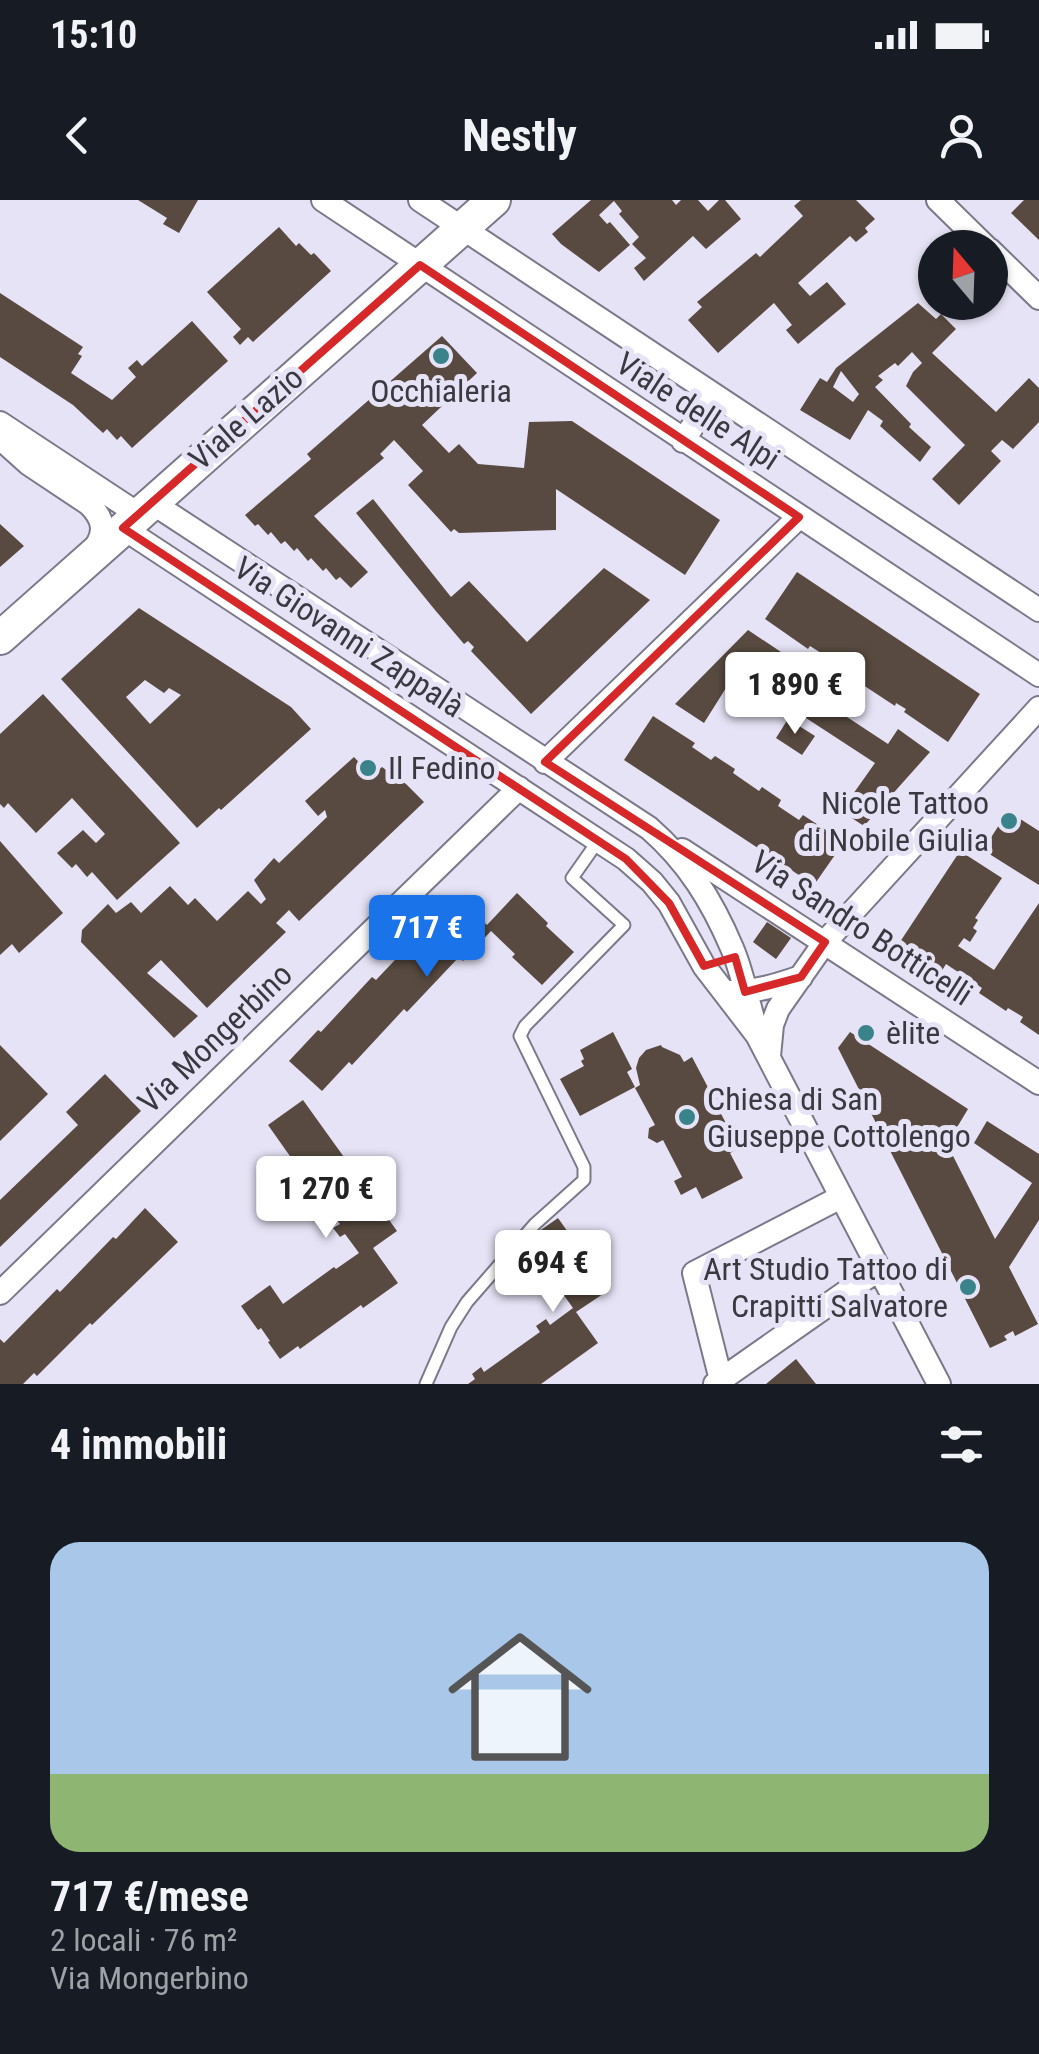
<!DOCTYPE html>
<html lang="it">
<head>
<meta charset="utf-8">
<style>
  body { margin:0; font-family:"Roboto Condensed",sans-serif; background:#242831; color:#f1f3f6; height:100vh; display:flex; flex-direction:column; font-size:38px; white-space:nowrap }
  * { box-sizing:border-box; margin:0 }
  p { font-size:32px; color:#9ea1a6 }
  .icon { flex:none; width:55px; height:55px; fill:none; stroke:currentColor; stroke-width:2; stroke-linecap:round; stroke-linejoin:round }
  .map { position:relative; height:1184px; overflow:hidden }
  .side { display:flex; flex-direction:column; background:#171b24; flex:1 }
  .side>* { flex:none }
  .needle { width:65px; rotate:341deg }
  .fabs { position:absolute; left:918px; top:30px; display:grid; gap:20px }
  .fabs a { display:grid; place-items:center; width:90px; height:90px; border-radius:50%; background:#171b24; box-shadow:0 2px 8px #0004; font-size:50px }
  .price { position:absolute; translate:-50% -85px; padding:0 22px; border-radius:10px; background:#fff; color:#222; font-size:32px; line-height:65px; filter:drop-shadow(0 2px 5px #0008) }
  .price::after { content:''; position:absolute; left:50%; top:60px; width:30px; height:22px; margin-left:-15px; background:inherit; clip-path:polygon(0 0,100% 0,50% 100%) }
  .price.on { background:#1a73e8; color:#fff }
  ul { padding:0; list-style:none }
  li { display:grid; align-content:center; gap:20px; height:530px; padding:0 50px }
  li span { display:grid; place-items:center; height:310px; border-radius:30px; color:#555 }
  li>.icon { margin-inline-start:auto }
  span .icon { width:180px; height:180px; fill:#fffc; stroke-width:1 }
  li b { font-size:42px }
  h2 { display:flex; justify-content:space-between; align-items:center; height:120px; padding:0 50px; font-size:42px }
  .status { display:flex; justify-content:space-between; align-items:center; height:70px; padding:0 50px; background:#171b24; direction:ltr }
  .status svg { height:28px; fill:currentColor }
  header { display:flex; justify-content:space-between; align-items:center; height:130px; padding:0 50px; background:#171b24; font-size:45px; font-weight:700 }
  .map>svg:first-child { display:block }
</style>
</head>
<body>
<div class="status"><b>15:10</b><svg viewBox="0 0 49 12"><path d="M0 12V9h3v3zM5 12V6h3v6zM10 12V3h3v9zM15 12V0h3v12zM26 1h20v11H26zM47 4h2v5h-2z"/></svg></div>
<header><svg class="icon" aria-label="back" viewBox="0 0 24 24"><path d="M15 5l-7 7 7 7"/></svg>Nestly<svg class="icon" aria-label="person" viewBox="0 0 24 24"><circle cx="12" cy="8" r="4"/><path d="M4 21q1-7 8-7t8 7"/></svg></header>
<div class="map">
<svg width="1039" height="1184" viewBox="0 0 1039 1184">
  <rect width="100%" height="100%" fill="#e6e3f6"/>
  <path fill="#584a40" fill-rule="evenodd" d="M138 0H198L179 33 163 24 167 18Z
    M591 0H672L676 5 681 0H698L708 11 719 0H725L741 19 706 49 693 36 644 81 634 68 646 58 632 44 639 37 619 14 622 11 614 1 599 15 607 24 610 22 630 45 599 72 561 44 552 34Z
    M801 0H856L875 19 865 28 868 32 856 42 850 36 798 83 810 96 827 82 846 104 798 144 786 130 792 125 774 103 718 153 688 120 702 107 697 102 756 53 760 57 803 16 794 6Z
    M1024 0H1039V40L1011 13Z
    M279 27 296 46 299 43 311 55 314 53 331 71 253 142 248 137 240 145 233 137 241 129 207 92Z
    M0 93 83 147 78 154 82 156 71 173 112 200 136 177 128 168 137 160 142 166 192 121 228 161 132 248 121 236 117 240 107 229 103 233 73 205 0 157Z
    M918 103 936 119 941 114 956 129 932 153 996 212 1029 178 1039 188V222L1013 249 1002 240 991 251 1001 261 959 305 932 279 965 245 906 186 913 172 922 163 912 152 898 166 895 163 878 176 883 180 875 187 911 224 909 227 931 247 920 262 880 226 883 221 868 210 850 240 800 210 820 178 827 182 836 168ZM841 171 859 194 853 202 833 187Z
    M442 136 477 173 422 225 449 253 459 244 478 264 524 268 529 222 572 221 720 320 685 375 556 289V330L459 333 454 329 451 332 408 285 423 271 394 240 380 254 384 258 314 316 368 372 351 388 340 377 336 380 326 368 323 371 311 358 308 361 297 348 294 351 285 341 281 344 271 332 268 335 258 324 255 326 245 315 311 259 307 254Z
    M373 299 451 397 469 381 527 442 604 368 650 400 531 514 471 451 474 447 468 441 464 444 435 410 356 313Z
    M0 324 24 346 0 367Z
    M797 372 980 494 948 542 904 512 906 509 896 503 895 506 819 456 821 453 810 446 808 449 765 419Z
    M139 408 291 507 311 529 221 610 219 608 197 628 61 479ZM145 480 164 493 169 488 181 495 150 524 126 497Z
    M748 430 781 452 771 467 888 544 898 529 930 552 864 626 841 611 875 563 757 486 752 494 731 480 704 523 675 504Z
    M43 494 180 643 117 700 92 672 87 677 76 664 72 668 57 653 83 630 96 643 105 634 72 598 36 633 8 603 4 608 0 604V534Z
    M653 516 695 543 692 547 711 560 715 556 735 569 733 573 759 591 762 587 781 600 778 606 799 620 803 615 844 642 814 685 624 560Z
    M788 519 815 536 802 555 776 538Z
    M354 557 372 576 382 567 406 584 424 602 299 721 289 710 276 723 286 732 207 808 161 760 147 773 198 816 174 838 81 742 82 730 108 704 116 713 131 702 141 713 170 686 188 705 195 698 217 721 248 691 261 704 266 699 254 680 274 658 279 663 327 617 325 610 318 616 305 601Z
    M1008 611 1039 631V685L983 650Z
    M0 641 63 713 19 753 12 744 0 755Z
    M960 651 1002 678 975 718 978 720 973 728 977 731 970 742 964 738 958 746 994 770 1039 703V835L1020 822 1023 817 1008 808 1006 811 979 793 982 788 946 764 940 774 945 777 937 788 911 771 913 768 892 754Z
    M517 693 548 723 546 726 574 752 542 785 512 757 515 754 491 731 463 761 459 757 407 812 404 809 352 865 349 862 322 891 289 861 318 830 321 832 372 777 376 780 428 725 431 727 458 698 487 725Z
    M767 722 791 738 776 759 753 742Z
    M613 832 632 869 627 872 635 887 580 916 560 879 584 866 581 861 584 859 580 850Z
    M850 832 968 909 947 944 995 1039 1032 983 974 943 987 921 1039 954V1020L1009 1067 1038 1124 1015 1136 1013 1131 1004 1136 1007 1140 990 1148 838 848Z
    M0 845 48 894 0 941Z
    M661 845 662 847 680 855 684 862 692 857 712 895H722L726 903 719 910 739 948 730 953 743 978 702 999 696 987 681 995 674 981 682 977 663 940 657 943 648 938 649 928 655 925 635 888 640 885 636 868 639 858 646 850Z
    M105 874 141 911 0 1047V1000L78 925 66 912Z
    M303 900 397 1031 373 1048 398 1083 363 1108 361 1105 300 1149 298 1146 280 1159 268 1142 270 1141 261 1128 258 1130 241 1106 270 1085 283 1104 334 1067 336 1069 359 1053 345 1034 340 1037 333 1028 340 1024 299 967 293 972 287 963 292 959 268 925Z
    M145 1008 178 1042 92 1125 90 1123 37 1176 34 1173 23 1184H0V1139L4 1143 57 1089 60 1092 113 1037 116 1039Z
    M558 1018 609 1090 576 1112 598 1143 541 1184H468L475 1179 472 1174 481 1167 484 1172 540 1132 536 1126 546 1119 550 1125 573 1108 525 1041Z
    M796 1159 816 1184H766Z"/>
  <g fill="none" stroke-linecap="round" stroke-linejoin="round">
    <defs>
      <path id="lane" d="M426 1184 451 1127 467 1102 535 1024 584 980V967L520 836 525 826 624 725 572 678 598 641"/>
      <path id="street" d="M323 0 1039 475
        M420 0 1039 410
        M938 0 987 48
        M990 50 1039 98
        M0 223 138 314
        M0 238 29 264 89 304C105 320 106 333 93 351
        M683 241 713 195
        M151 302 649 628C688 662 712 701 732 748 742 771 747 798 754 822
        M123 328 626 659 652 682 669 703 704 766 757 835 939 1184
        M545 562 799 317
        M682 650 1039 883
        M731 792C756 792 778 785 801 777
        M769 856 772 825 778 809 825 742 1039 508
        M0 1093 519 588
        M721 1180 694 1073 841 997
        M715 1184 879 1069"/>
      <path id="secondary" d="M0 438 494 0"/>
    </defs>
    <use href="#lane" stroke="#7b7989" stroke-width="15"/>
    <use href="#street" stroke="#7b7989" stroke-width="26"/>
    <use href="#secondary" stroke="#7b7989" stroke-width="36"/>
    <use href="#lane" stroke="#fff" stroke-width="11"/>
    <use href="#street" stroke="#fff" stroke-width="22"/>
    <use href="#secondary" stroke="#fff" stroke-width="32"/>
  </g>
  <path fill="none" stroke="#d62828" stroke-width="8" stroke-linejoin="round" d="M420 65 799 317 545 562 825 742 801 777 745 792 735 757 704 766 669 703 626 659 123 328Z"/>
  <g fill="#3b838a" stroke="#e6e3f6" stroke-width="4">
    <circle cx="441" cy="156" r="10"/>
    <circle cx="368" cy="568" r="10"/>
    <circle cx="1009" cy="621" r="10"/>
    <circle cx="866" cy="833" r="10"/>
    <circle cx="687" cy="917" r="10"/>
    <circle cx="968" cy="1087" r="10"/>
  </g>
  <g text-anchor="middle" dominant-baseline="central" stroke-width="10" stroke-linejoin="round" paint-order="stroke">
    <g font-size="32" fill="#3a3940" stroke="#e6e3f6" text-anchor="start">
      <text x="441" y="191" text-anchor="middle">Occhialeria</text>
      <text x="388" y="568">Il Fedino</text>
      <text x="989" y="603" text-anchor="end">Nicole Tattoo<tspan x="989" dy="37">di Nobile Giulia</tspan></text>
      <text x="886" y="833">èlite</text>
      <text x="707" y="899">Chiesa di San<tspan x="707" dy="37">Giuseppe Cottolengo</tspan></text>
      <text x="948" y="1069" text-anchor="end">Art Studio Tattoo di<tspan x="948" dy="37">Crapitti Salvatore</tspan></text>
    </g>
    <g font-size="32" fill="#3a3940" stroke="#e6e3f6">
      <text transform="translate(698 211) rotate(33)">Viale delle Alpi</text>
      <text transform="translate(246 218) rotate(-41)">Viale Lazio</text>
      <text transform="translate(349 437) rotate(33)">Via Giovanni Zappalà</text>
      <text transform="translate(862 728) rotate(33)">Via Sandro Botticelli</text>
      <text transform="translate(215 838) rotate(-44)">Via Mongerbino</text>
    </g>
  </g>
</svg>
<div class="fabs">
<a><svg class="needle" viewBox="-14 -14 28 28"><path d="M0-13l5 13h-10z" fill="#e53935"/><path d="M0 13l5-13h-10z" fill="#9ea1a6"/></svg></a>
</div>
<b class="price" style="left:795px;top:537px">1 890 €</b>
<b class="price on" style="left:427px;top:780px">717 €</b>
<b class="price" style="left:326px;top:1041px">1 270 €</b>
<b class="price" style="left:553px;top:1115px">694 €</b>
</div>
<section class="side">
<h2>4 immobili<svg class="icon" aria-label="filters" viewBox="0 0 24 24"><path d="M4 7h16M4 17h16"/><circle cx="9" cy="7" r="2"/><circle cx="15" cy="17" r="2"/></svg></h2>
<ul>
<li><span style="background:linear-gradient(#a9c7e8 75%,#8fb573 0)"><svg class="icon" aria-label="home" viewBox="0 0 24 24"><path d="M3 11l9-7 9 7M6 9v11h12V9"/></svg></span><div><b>717 €/mese</b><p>2 locali · 76 m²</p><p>Via Mongerbino</p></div></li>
</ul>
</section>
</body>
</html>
